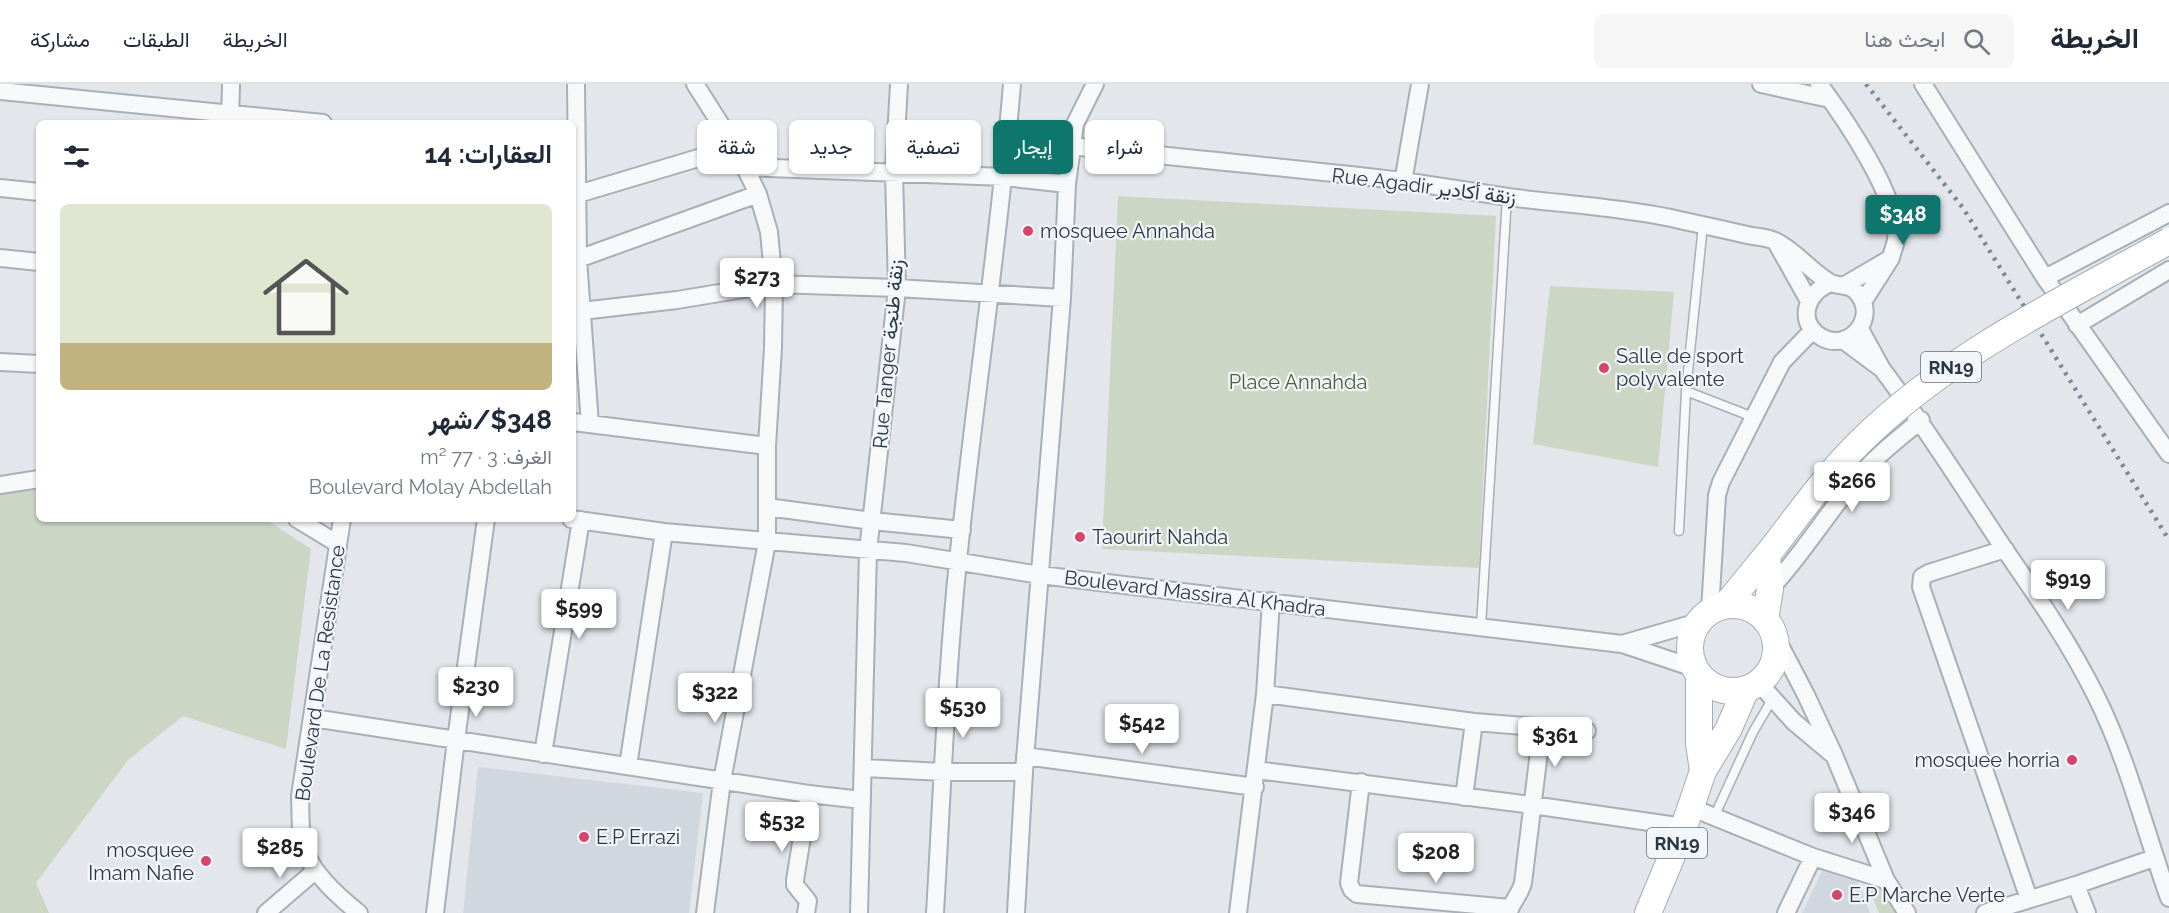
<!DOCTYPE html>
<html lang="ar">
<head>
<meta charset="utf-8">
<style>
  body { margin:0; font-family:Raleway,Vazirmatn,sans-serif; background:#f6f6f7; color:#1f2937; direction:rtl; height:100vh; display:flex; flex-direction:column; font-size:22px; white-space:nowrap }
  * { box-sizing:border-box; margin:0 }
  p { font-size:20px; color:#747a83 }
  .icon { flex:none; width:33px; height:33px; fill:none; stroke:currentColor; stroke-width:2; stroke-linecap:round; stroke-linejoin:round }
  .map { position:relative; flex:1; overflow:hidden; direction:ltr }
  .drawer { position:absolute; left:36px; top:36px; width:540px; height:402px; display:flex; flex-direction:column; background:#fff; border-radius:9px; box-shadow:0 2px 4px #0004; direction:rtl }
  .drawer>* { flex:none }
  .banner { position:absolute; left:594px; top:36px; width:570px; height:54px; direction:rtl; display:flex; gap:12px }
  .price { position:absolute; translate:-50% -51px; padding:0 14px; border-radius:6px; background:#fff; color:#222; font-size:20px; line-height:39px; filter:drop-shadow(0 2px 3px #0008) }
  .price::after { content:''; position:absolute; left:50%; top:36px; width:18px; height:14px; margin-left:-9px; background:inherit; clip-path:polygon(0 0,100% 0,50% 100%) }
  .price.active { background:#0f766e; color:#fff }
  ul { padding:0; list-style:none }
  li { display:grid; align-content:center; gap:12px; height:318px; padding:0 24px }
  li span { display:grid; place-items:center; height:186px; border-radius:9px; color:#555 }
  li>.icon { margin-inline-start:auto }
  span .icon { width:108px; height:108px; fill:#fffc; stroke-width:1 }
  li b { font-size:26px }
  h2 { display:flex; justify-content:space-between; align-items:center; height:72px; padding:0 24px; font-size:26px }
  .pill { padding:0 21px; border-radius:9px; background:#fff; box-shadow:0 2px 4px #0004; font-size:21px; line-height:54px }
  .pill.active { background:#0f766e; color:#fff }
  header { display:flex; align-items:center; gap:36px; box-sizing:border-box; height:84px; padding:0 30px; background:#fff; border-bottom:2px solid #e0e1e3 }
  header strong { font-size:28px }
  nav { display:flex; gap:33px; margin-inline-start:auto; font-size:21px }
  .search { width:420px; height:54px; background:#f6f6f7; display:flex; align-items:center; gap:15px; box-sizing:border-box; padding:0 21px; border-radius:9px; color:#747a83; font-size:22px }
  .map>svg:first-child { display:block }
</style>
</head>
<body>
<header>
<strong>الخريطة</strong>
<div class="search"><svg class="icon" aria-label="search" viewBox="0 0 24 24"><circle cx="10" cy="10" r="6"/><path d="M15 15l6 6"/></svg>ابحث هنا</div>
<nav><a>الخريطة</a><a>الطبقات</a><a>مشاركة</a></nav>
</header>
<div class="map">
<svg width="2169" height="829" viewBox="0 0 2169 829">
  <rect width="100%" height="100%" fill="#e3e7ec"/>
  <path fill="#d1d7de" d="M478 683 703 709 689 829H463Z
    M1826 779 1856 793 1870 829H1802Z"/>
  <path fill="#cbd6c4" d="M1118 112 1496 132 1479 484 1102 465Z
    M1550 202 1674 208 1658 383 1533 360Z
    M39 397V435H265L311 465 286 665 183 632 128 676 36 799 49 829H0V404Z
    M1859 777 1894 794 1909 829H1879Z"/>
  <g fill="none" stroke-linecap="round" stroke-linejoin="round">
    <defs>
      <path id="lane" d="M1686 307 1753 333
        M1679 447 1686 307 1703 141
        M1481 543 1507 113
        M1714 733 1753 648 1773 614"/>
      <path id="street" d="M576 0 578 175 590 340
        M695 0 735 63 758 110 769 148 774 200 773 264 767 362V458L722 697 705 829
        M1761 0 1830 15
        M1819 0C1843 32 1901 116 1896 156 1895 162 1892 168 1891 174
        M1923 0 2045 194 2169 370
        M0 7 323 39
        M230 38 231 0
        M1071 62C1182 74 1293 84 1403 97 1438 102 1473 108 1508 113 1562 120 1618 123 1671 134 1697 140 1722 145 1747 151 1756 153 1767 153 1775 157 1796 167 1810 187 1829 198 1840 204 1850 198 1859 211 1877 235 1849 267 1823 254 1796 240 1805 208 1831 199
        M746 83 1004 93 1067 100
        M1403 98 1420 0
        M0 104 39 108
        M578 110 735 63
        M1777 160 1809 217
        M0 174 39 178
        M578 175 758 110
        M2045 194 2169 129
        M1845 201 1891 174 1863 218
        M573 228 677 216 774 200 897 204 1062 214
        M2077 241 2169 186
        M1843 256 1882 285 1860 245
        M0 278 39 280
        M1882 285C1926 343 1964 405 2005 466 2039 515 2069 558 2096 612 2128 676 2145 747 2169 814
        M573 338 767 362
        M0 401 39 395
        M767 423 872 437 962 446
        M297 435 338 460
        M342 435 300 712C301 730 299 752 306 769 315 792 340 814 359 829
        M571 435 664 448 906 469 1040 491 1622 560 1694 584
        M2005 465 1929 489 1922 493 1921 503 2029 815
        M1770 505C1801 472 1824 434 1853 399 1872 375 1897 356 1921 336
        M1710 527 1717 411 1721 398 1782 278 1813 246
        M1773 548 1806 611 1834 671 1886 796 1907 829
        M1622 560 1698 538
        M1758 598 1794 638 1831 669
        M1265 610 1474 638 1587 647
        M313 634 809 710 862 716
        M543 670 581 436
        M1025 672 1255 703
        M628 682 664 448
        M864 684 943 688H1024
        M1256 686 1532 721 1684 743
        M1361 698 1349 799 1352 806 1357 810 1510 824
        M1464 713 1474 638
        M1690 723 1813 773 1886 796
        M2076 801 2087 829
        M266 829 315 787
        M435 829 456 656 486 435
        M806 829 808 817 795 801V796L809 710
        M859 829 868 467 897 204 894 88 899 0
        M935 829C942 712 946 594 958 477 974 318 999 159 1012 0
        M1016 829 1024 688 1062 214 1067 100 1075 40 1095 0
        M1238 829 1265 610 1271 517
        M1509 829C1510 820 1520 811 1523 799L1542 643
        M1786 829 1813 773
        M1985 829 2076 801 2154 774"/>
      <path id="primary" d="M1726 521 1775 461
        M1690 564a43 43 0 1 1 86 0a43 43 0 1 1-86 0Z
        M1765 536 1770 505 1767 472
        M1699 591V659L1703 687
        M1648 829 1684 743 1703 687 1728 646 1746 605"/>
    </defs>
    <use href="#lane" stroke="#a8afb7" stroke-width="11"/>
    <use href="#street" stroke="#a8afb7" stroke-width="20"/>
    <use href="#primary" stroke="#a2adb8" stroke-width="28"/>
    <use href="#lane" stroke="#f6f8fa" stroke-width="8"/>
    <use href="#street" stroke="#f6f8fa" stroke-width="16"/>
    <use href="#primary" stroke="#fff" stroke-width="26"/>
    <path stroke="#7b8996" stroke-width="4.5" stroke-dasharray="3 6" stroke-linecap="butt" d="M1866 0 1963 124 2169 456"/>
    <defs>
      <path id="primary-bridge" d="M1775 461C1803 424 1830 387 1863 355 1950 270 2063 216 2169 157"/>
    </defs>
    <use href="#primary-bridge" stroke="#a2adb8" stroke-width="28" stroke-linecap="butt"/>
    <use href="#primary-bridge" stroke="#fff" stroke-width="26"/>
  </g>
  <g fill="#d5446c" stroke="#f3f6f9" stroke-width="2">
    <circle cx="1028" cy="147" r="6"/>
    <circle cx="1604" cy="284" r="6"/>
    <circle cx="1080" cy="453" r="6"/>
    <circle cx="2072" cy="676" r="6"/>
    <circle cx="584" cy="753" r="6"/>
    <circle cx="206" cy="777" r="6"/>
    <circle cx="1837" cy="811" r="6"/>
  </g>
  <g text-anchor="middle" dominant-baseline="central" stroke-width="4.5" stroke-linejoin="round" paint-order="stroke">
    <g fill="#f3f6f9" stroke="#66707b" stroke-width="1.5">
      <rect x="1921" y="268" width="60" height="30" rx="4.5"/>
      <rect x="1647" y="744" width="60" height="30" rx="4.5"/>
    </g>
    <g font-size="18" font-weight="bold" fill="#2a3745">
      <text x="1951" y="283">RN19</text>
      <text x="1677" y="759">RN19</text>
    </g>
    <g font-size="20" fill="#2a3745" stroke="#f3f6f9">
      <text transform="translate(1424 102) rotate(7)">Rue Agadir زنقة أكادير</text>
      <text transform="translate(888 270) rotate(-85)">Rue Tanger زنقة طنجة</text>
      <text transform="translate(1195 509) rotate(7)">Boulevard Massira Al Khadra</text>
      <text transform="translate(320 589) rotate(-82)">Boulevard De La Resistance</text>
    </g>
    <g font-size="20" fill="#2a3745" stroke="#f3f6f9" text-anchor="start">
      <text x="1040" y="147">mosquee Annahda</text>
      <text x="1616" y="272">Salle de sport<tspan x="1616" dy="23">polyvalente</tspan></text>
      <text x="1092" y="453">Taourirt Nahda</text>
      <text x="2060" y="676" text-anchor="end">mosquee horria</text>
      <text x="596" y="753">E.P Errazi</text>
      <text x="194" y="766" text-anchor="end">mosquee<tspan x="194" dy="23">Imam Nafie</tspan></text>
      <text x="1849" y="811">E.P Marche Verte</text>
    </g>
    <g font-size="20" fill="#446136" stroke="#f3f6f9">
      <text x="1298" y="298">Place Annahda</text>
    </g>
  </g>
</svg>
<b class="price active" style="left:1903px;top:162px">$348</b>
<b class="price" style="left:757px;top:225px">$273</b>
<b class="price" style="left:1852px;top:429px">$266</b>
<b class="price" style="left:2068px;top:527px">$919</b>
<b class="price" style="left:579px;top:556px">$599</b>
<b class="price" style="left:476px;top:634px">$230</b>
<b class="price" style="left:715px;top:640px">$322</b>
<b class="price" style="left:963px;top:655px">$530</b>
<b class="price" style="left:1142px;top:671px">$542</b>
<b class="price" style="left:1555px;top:684px">$361</b>
<b class="price" style="left:1852px;top:760px">$346</b>
<b class="price" style="left:782px;top:769px">$532</b>
<b class="price" style="left:280px;top:795px">$285</b>
<b class="price" style="left:1436px;top:800px">$208</b>
<div class="banner">
<a class="pill">شراء</a>
<a class="pill active">إيجار</a>
<a class="pill">تصفية</a>
<a class="pill">جديد</a>
<a class="pill">شقة</a>
</div>
<section class="drawer">
<h2>العقارات: 14<svg class="icon" aria-label="filters" viewBox="0 0 24 24"><path d="M4 7h16M4 17h16"/><circle cx="9" cy="7" r="2"/><circle cx="15" cy="17" r="2"/></svg></h2>
<ul>
<li><span style="background:linear-gradient(#dfe7d0 75%,#c2b280 0)"><svg class="icon" aria-label="home" viewBox="0 0 24 24"><path d="M3 11l9-7 9 7M6 9v11h12V9"/></svg></span><div><b>$348/شهر</b><p>الغرف: 3 · 77 m²</p><p>Boulevard Molay Abdellah</p></div></li>
</ul>
</section>
</div>
</body>
</html>
